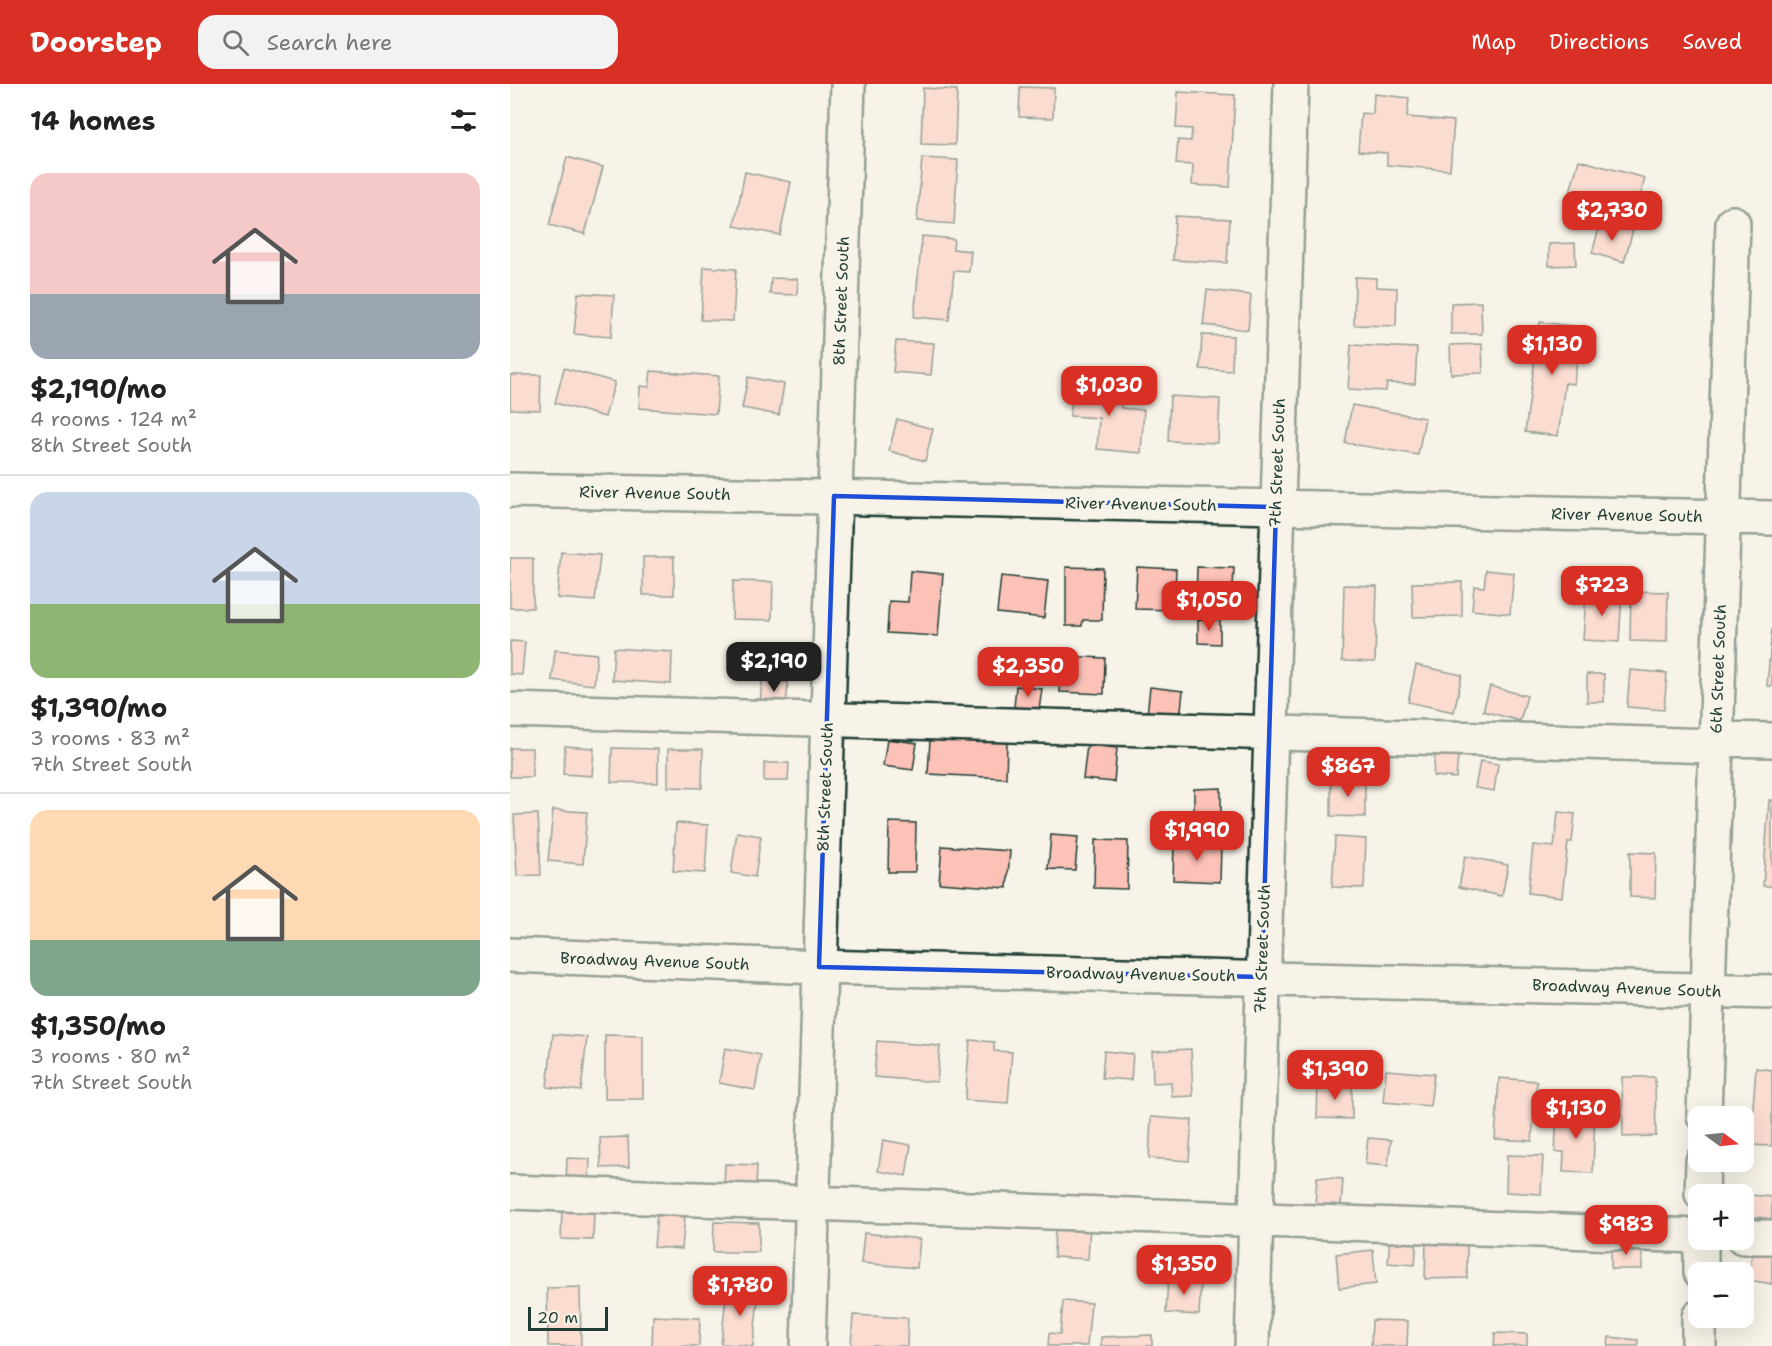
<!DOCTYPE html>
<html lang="en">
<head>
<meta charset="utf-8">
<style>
  body { margin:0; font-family:"Shantell Sans",sans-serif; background:#f2f2f2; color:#222; height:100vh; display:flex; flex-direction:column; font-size:22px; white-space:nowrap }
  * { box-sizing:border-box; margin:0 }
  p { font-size:20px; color:#767676 }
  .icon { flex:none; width:33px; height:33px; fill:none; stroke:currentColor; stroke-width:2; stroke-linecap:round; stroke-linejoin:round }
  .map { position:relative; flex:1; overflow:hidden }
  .panel { display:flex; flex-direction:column; background:#fff; width:510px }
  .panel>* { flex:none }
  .needle { width:39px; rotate:105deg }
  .buttons { position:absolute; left:1178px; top:1022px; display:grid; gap:12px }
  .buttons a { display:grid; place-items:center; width:66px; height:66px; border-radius:12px; background:#fff; box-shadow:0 6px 24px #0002; font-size:30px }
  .scale { position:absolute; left:18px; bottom:15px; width:80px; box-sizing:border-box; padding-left:6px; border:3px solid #1f3d34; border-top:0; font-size:16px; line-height:21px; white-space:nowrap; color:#1f3d34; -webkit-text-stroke:4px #f7f3e8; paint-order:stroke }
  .price { position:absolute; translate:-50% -51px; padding:0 14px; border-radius:12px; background:#d93025; color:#fff; font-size:20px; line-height:39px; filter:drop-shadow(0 2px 3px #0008) }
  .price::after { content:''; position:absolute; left:50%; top:36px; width:18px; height:14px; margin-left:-9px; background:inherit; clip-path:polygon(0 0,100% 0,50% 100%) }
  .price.current { background:#222; color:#fff }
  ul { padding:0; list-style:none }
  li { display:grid; align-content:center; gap:12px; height:318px; padding:0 30px }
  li+li { border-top:2px solid #e0e0e0 }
  li span { display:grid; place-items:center; height:186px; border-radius:18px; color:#555 }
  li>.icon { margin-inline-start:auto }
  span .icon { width:108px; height:108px; fill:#fffc; stroke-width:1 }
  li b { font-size:26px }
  h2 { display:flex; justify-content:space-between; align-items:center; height:72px; padding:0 30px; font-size:26px }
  header { display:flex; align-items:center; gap:36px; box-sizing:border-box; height:84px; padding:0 30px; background:#d93025; color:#fff }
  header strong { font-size:28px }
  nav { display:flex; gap:33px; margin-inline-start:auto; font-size:21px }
  .search { width:420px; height:54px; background:#f2f2f2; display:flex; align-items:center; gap:15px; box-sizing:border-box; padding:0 21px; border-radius:18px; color:#767676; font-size:22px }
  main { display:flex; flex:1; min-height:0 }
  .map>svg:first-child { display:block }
</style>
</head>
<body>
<header>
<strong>Doorstep</strong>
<div class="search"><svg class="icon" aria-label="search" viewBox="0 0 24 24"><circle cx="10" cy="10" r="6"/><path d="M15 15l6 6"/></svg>Search here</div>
<nav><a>Map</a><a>Directions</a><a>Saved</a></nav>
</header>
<main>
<section class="panel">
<h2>14 homes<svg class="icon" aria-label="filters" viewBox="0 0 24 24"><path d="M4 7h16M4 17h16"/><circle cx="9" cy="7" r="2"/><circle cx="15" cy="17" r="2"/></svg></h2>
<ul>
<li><span style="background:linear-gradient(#f6c9c9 65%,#9aa5b1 0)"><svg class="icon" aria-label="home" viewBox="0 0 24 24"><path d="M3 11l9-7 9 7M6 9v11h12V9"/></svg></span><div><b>$2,190/mo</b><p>4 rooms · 124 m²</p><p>8th Street South</p></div></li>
<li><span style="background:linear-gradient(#c9d6e8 60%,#8fb573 0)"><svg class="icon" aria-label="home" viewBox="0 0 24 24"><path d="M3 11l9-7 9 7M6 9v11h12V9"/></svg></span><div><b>$1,390/mo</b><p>3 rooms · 83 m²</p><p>7th Street South</p></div></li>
<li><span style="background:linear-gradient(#ffd9b3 70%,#7fa58c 0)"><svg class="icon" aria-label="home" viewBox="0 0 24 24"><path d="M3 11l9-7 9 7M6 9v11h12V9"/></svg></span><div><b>$1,350/mo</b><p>3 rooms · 80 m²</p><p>7th Street South</p></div></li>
</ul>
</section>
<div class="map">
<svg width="1262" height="1262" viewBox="0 0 1262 1262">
  <rect width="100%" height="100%" fill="#f7f3e8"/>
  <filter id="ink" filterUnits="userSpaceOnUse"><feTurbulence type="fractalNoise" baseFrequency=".0167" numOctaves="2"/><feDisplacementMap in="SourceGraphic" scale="12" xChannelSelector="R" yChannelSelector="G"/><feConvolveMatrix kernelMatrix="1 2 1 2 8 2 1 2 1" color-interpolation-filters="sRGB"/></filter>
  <g filter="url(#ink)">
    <path fill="#fcc1b7" stroke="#1f3d34" stroke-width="1.5" d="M510 3 544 4 543 34 509 33Z
      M413 4 447 6 445 61 411 60Z
      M668 8 725 11 720 103 682 101 683 81 666 80 668 56 681 57 682 45 666 44Z
      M864 10 899 14 897 33 944 37 940 86 877 81V69L848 67 851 29 863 30Z
      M57 73 93 83 75 150 39 141Z
      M412 74 448 76 444 140 407 137Z
      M1069 76 1135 94 1125 133 1058 115Z
      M235 88 281 98 270 151 224 142Z
      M665 132 720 135 717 179 663 176Z
      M1091 137 1123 146 1114 178 1082 169Z
      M412 152 444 155 443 165 461 167 459 188 444 187 439 236 404 233Z
      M1065 159 1066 181 1039 182V160Z
      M194 183 226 185 223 237 191 236Z
      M845 193 866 194V203L887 204 886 242 844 241Z
      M261 194 288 195 287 211 260 210Z
      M697 206 741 211 738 246 693 241Z
      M68 209 104 211 101 253 64 250Z
      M971 218 972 250H941V219Z
      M1030 238 1071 243 1064 300 1055 299 1048 352 1015 348Z
      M692 251 723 252 722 287 690 285Z
      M386 257 424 259 421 291 383 288Z
      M972 260 973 289 941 290 940 261Z
      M841 261 907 264 905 300 877 299 876 307 838 305Z
      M54 284 105 298 95 333 45 319Z
      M141 287 209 292 206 330 129 324 130 302 139 303Z
      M0 291H31L30 326 0 325Z
      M238 293 274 300 269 331 232 324Z
      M563 299 613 302 611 324 634 326 631 369 587 365 589 334 560 332Z
      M660 312 710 315 708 359 658 357Z
      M842 321 915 334 908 371 835 359Z
      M387 335 423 345 415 377 379 367Z
      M51 468 90 471 85 517 47 514Z
      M133 473H164V511H133Z
      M0 474H23V524H0Z
      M556 483 593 484 592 536H573L572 542H556Z
      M627 483 666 485 664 526 625 525Z
      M687 483 724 484 722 521 686 520Z
      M976 486 1004 489 1000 530 962 526 964 502 974 503Z
      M400 487 433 490 428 552 377 549 379 517 398 518Z
      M491 492 538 497 534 534 487 529Z
      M223 497 263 498 262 536 222 535Z
      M952 498V532L903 533 902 499Z
      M834 501 867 502 865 578 832 577Z
      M1121 507 1158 508 1157 558 1120 557Z
      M1076 508 1112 510 1109 558 1073 556Z
      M688 535 710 536V560L688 559Z
      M1262 545V602H1257Z
      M0 557 15 558 12 591 0 590Z
      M104 564 162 568 161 600 102 596Z
      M45 566 87 570 84 601 42 596Z
      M551 572 595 574 594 610 550 608Z
      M906 581 952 591 944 628 898 618Z
      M1120 586 1157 589 1154 626 1117 623Z
      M1077 590H1094V618H1077Z
      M252 596 278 598 276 623 250 620Z
      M506 602 532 605 529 626 504 623Z
      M980 602 1017 612 1010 637 973 627Z
      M640 603 673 607 670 635 637 631Z
      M377 655 407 659 403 686 373 682Z
      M420 655 497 658 496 694 418 690Z
      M577 661 607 664 604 698 573 695Z
      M55 662 84 664 82 692 53 690Z
      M832 663 858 665 856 685 831 683Z
      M0 664H22V693H0Z
      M102 664 148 665V699L101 698Z
      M158 665H193L192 704 158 703Z
      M925 670 948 672 946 694 923 692Z
      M970 677 988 680 984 707 965 704Z
      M254 679H279L278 697H254Z
      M821 696 855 697V733L821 732Z
      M711 704V730H684V705Z
      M1259 716H1262V802H1253Z
      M43 726 77 728 73 780 38 777Z
      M1048 728 1065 730 1062 758H1058L1052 813 1018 809 1023 761 1044 763Z
      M28 730 31 791 7 792 4 731Z
      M379 738 406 739 405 788H378Z
      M166 739 198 741 195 789 163 787Z
      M227 748 251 752 245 793 221 789Z
      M541 751 568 753 565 786 538 785Z
      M825 753 856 755 854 804 822 803Z
      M585 756 618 757 617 805 584 804Z
      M664 759 711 761 710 798 663 796Z
      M432 762 500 767 497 804 429 799Z
      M1120 768 1146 769 1145 814 1120 813Z
      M955 772 998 781 992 812 949 803Z
      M43 950 77 953 71 1007 37 1003Z
      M95 951 133 952V1015H95Z
      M460 956 484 958V967L502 968 498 1019 455 1016Z
      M367 957 430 962 427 998 364 993Z
      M215 964 251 971 245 1006 209 999Z
      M681 965 683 1012 662 1013 661 998 643 999 642 967Z
      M594 967 623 970 621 996 592 994Z
      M1246 984 1262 986V1062L1240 1061Z
      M876 986 924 990 920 1022 873 1018Z
      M1112 993H1145L1146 1052 1113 1053Z
      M989 994 1027 997 1022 1057 985 1055Z
      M808 998 842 999V1035L807 1034Z
      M1047 1025 1085 1027 1083 1089 1053 1088 1054 1068H1045Z
      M641 1033 682 1036 679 1077 639 1074Z
      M118 1053 119 1083 91 1084 90 1054Z
      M858 1054 881 1056 878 1082 855 1080Z
      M373 1056 401 1061 396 1092 368 1087Z
      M997 1071 1033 1072 1031 1110 996 1108Z
      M57 1074 80 1075 79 1099H56Z
      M215 1080 247 1081 246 1105 214 1104Z
      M807 1093 833 1095 831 1123 805 1121Z
      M1240 1111 1262 1113V1135L1237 1132Z
      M52 1124 84 1125 83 1156 51 1155Z
      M147 1129 175 1132 172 1165 144 1163Z
      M204 1138 249 1139V1168H203Z
      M545 1139 580 1141 578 1175 544 1173Z
      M354 1149 410 1155 407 1184 351 1179Z
      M880 1152 907 1154 905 1181 878 1179Z
      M916 1155H957V1194L915 1195Z
      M1101 1160H1132V1185H1101Z
      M1243 1164 1262 1167V1200L1238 1196Z
      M863 1166 866 1200 829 1204 826 1170Z
      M658 1192 691 1194 689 1231 656 1229Z
      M70 1203 71 1262H38L37 1204Z
      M217 1203 249 1206 243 1262 211 1260Z
      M553 1217 581 1219 577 1262H538L539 1249 550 1250Z
      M343 1231 398 1234 397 1262H341Z
      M143 1232 190 1234 189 1262H142Z
      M862 1236 898 1237 897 1262H861Z
      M985 1249 1017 1250V1262H984Z
      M642 1251V1262H591V1253Z
      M1099 1253 1128 1256V1262H1098Z"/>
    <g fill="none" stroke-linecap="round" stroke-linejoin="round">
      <defs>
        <path id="minor" d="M0 406 1262 434
          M0 626 1205 662
          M1205 655 1262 656
          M0 871 309 883 1262 908
          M1194 1032 1223 139
          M0 1108 1188 1152
          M1192 1110 1193 1077
          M1233 1153H1262
          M1191 1188V1155
          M298 1262 338 0
          M742 1262 781 0
          M1189 1262V1233"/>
      </defs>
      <use href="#minor" stroke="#1f3d34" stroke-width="38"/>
      <use href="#minor" stroke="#f7f3e8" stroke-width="33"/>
    </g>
  </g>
  <path d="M0 0H1262V1262H0ZM324 412 766 423 752 893 309 883Z" fill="#f7f3e8" fill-opacity=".55" fill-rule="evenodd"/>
  <path fill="none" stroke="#1d4ed8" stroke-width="4.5" stroke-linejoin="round" d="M324 412 766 423 752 893 309 883Z"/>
  <g text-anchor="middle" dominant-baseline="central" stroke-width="6" stroke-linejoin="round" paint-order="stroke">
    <g font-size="16" fill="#1f3d34" stroke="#f7f3e8">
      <text transform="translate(331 217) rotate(-88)">8th Street South</text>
      <text transform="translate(767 379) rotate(-88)">7th Street South</text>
      <text transform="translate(145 409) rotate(1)">River Avenue South</text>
      <text transform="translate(631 420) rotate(1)">River Avenue South</text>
      <text transform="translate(1117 431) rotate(1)">River Avenue South</text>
      <text transform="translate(1208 585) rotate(-88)">6th Street South</text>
      <text transform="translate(315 703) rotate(-88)">8th Street South</text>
      <text transform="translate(752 865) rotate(-88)">7th Street South</text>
      <text transform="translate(145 877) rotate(2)">Broadway Avenue South</text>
      <text transform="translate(631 890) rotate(1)">Broadway Avenue South</text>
      <text transform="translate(1117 904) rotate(2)">Broadway Avenue South</text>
    </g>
  </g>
</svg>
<div class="buttons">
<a><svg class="needle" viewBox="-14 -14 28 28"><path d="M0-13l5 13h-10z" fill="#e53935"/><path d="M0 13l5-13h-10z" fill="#767676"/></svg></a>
<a>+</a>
<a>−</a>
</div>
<div class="scale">20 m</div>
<b class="price" style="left:1102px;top:158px">$2,730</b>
<b class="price" style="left:1042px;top:292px">$1,130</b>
<b class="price" style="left:599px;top:333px">$1,030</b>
<b class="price" style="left:1092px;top:533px">$723</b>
<b class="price" style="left:699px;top:548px">$1,050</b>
<b class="price current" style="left:264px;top:609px">$2,190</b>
<b class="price" style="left:518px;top:614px">$2,350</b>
<b class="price" style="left:838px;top:714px">$867</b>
<b class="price" style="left:687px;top:778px">$1,990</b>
<b class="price" style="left:825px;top:1017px">$1,390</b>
<b class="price" style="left:1066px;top:1056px">$1,130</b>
<b class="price" style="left:1116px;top:1172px">$983</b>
<b class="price" style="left:674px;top:1212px">$1,350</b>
<b class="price" style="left:230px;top:1233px">$1,780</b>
</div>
</main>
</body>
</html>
